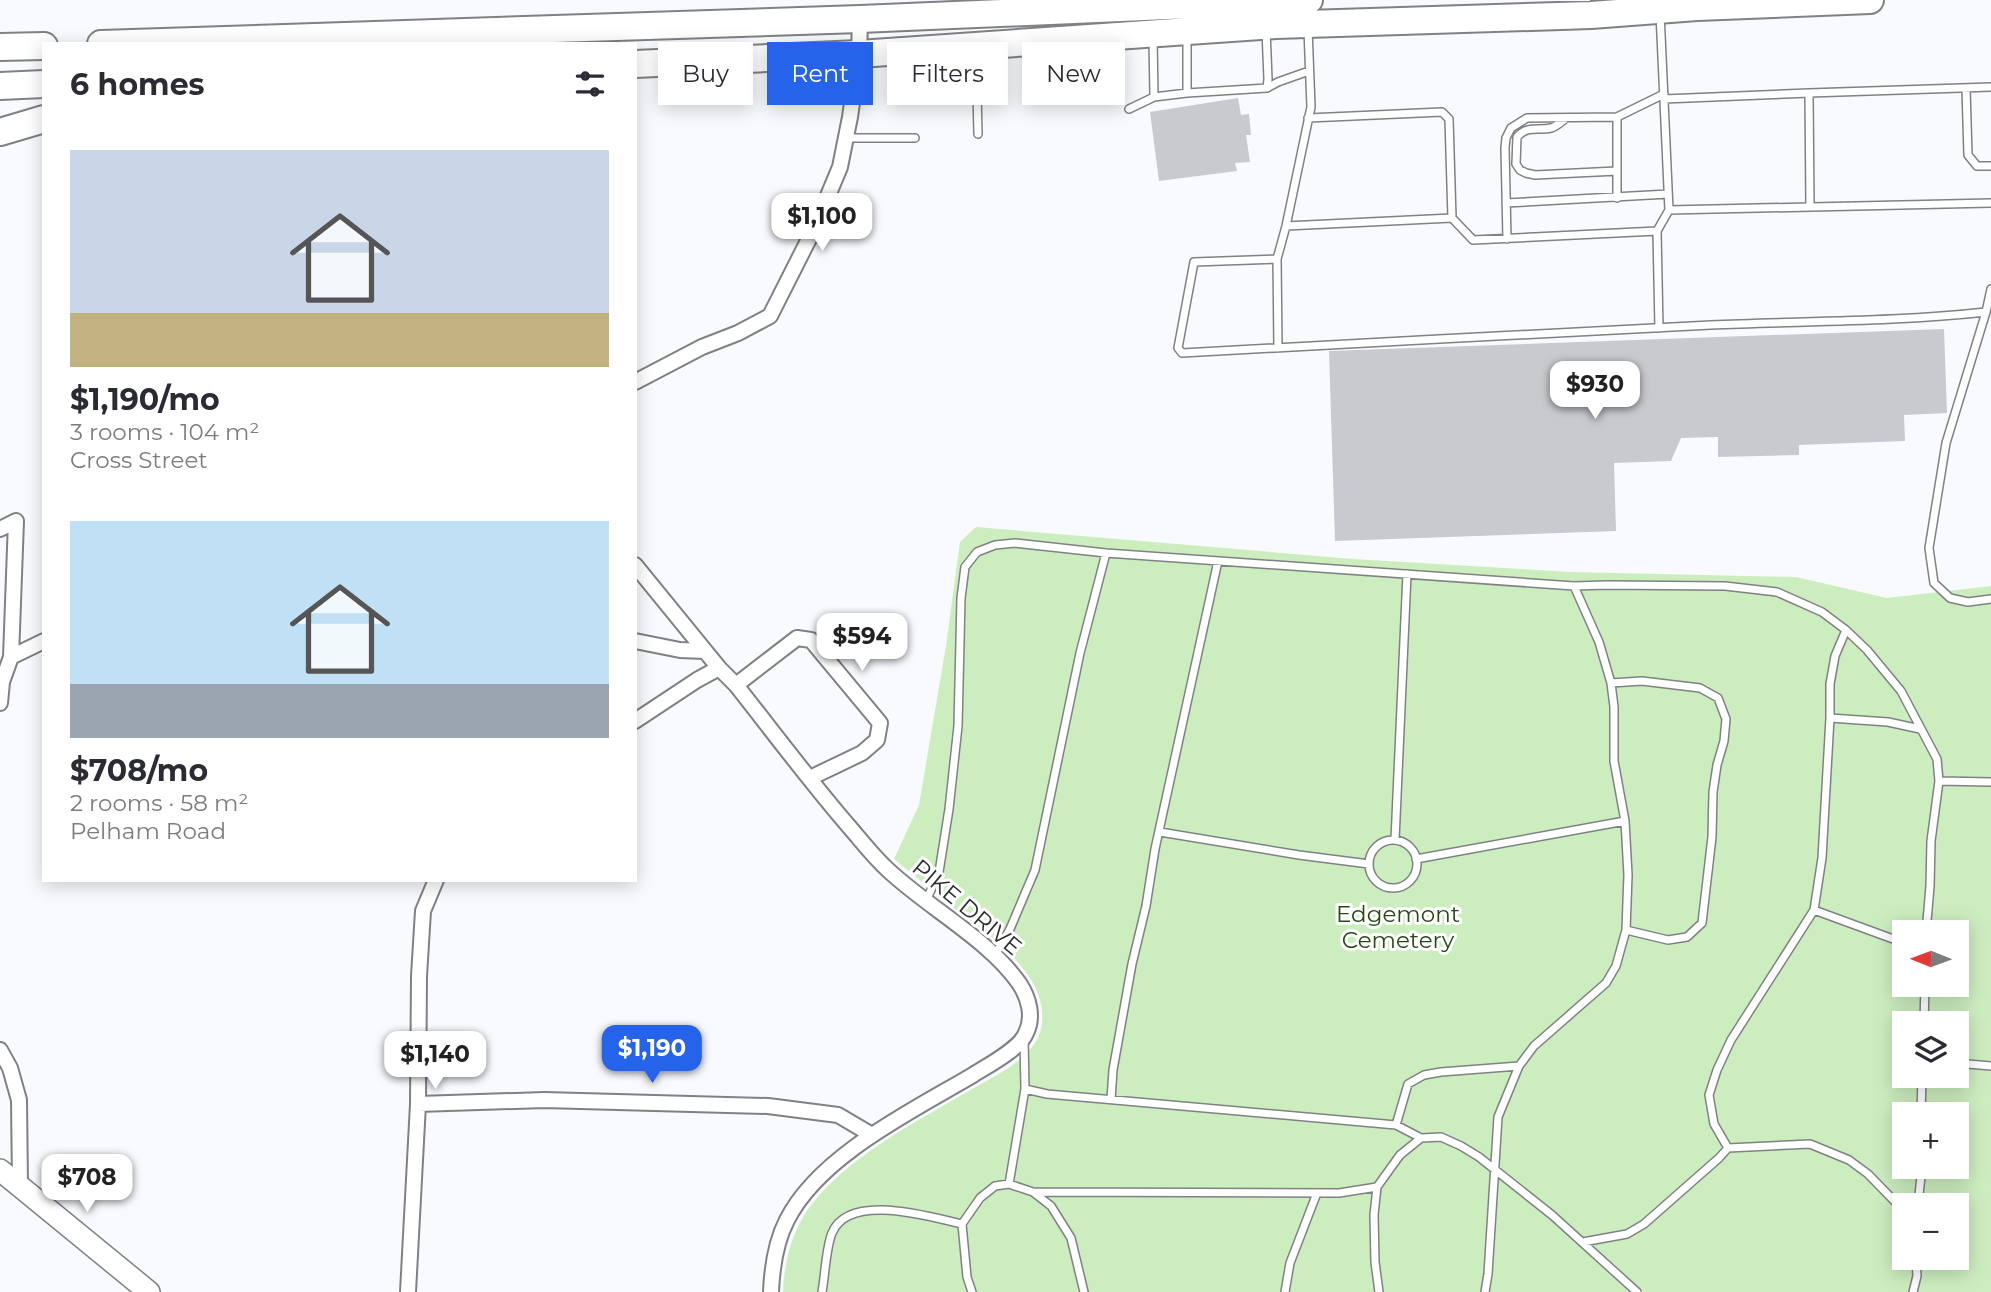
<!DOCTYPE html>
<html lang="en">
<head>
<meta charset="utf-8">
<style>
  body { margin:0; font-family:Montserrat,sans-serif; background:#f7f7f7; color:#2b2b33; height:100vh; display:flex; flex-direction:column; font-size:26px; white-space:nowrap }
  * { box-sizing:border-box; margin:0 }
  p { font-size:23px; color:#7c7c81 }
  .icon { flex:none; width:38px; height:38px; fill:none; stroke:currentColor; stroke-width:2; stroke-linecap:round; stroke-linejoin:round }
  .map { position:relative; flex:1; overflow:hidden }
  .sheet { position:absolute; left:42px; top:42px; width:595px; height:840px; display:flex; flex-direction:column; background:#fff; border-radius:0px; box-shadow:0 4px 18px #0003 }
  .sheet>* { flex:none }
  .hud { position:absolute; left:658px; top:42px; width:665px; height:63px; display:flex; gap:14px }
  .needle { width:46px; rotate:271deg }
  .tools { position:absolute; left:1892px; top:920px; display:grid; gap:14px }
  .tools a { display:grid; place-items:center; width:77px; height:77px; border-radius:0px; background:#fff; box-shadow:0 4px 18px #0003; font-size:35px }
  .price { position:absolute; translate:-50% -60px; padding:0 16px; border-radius:14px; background:#fff; color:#222; font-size:23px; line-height:46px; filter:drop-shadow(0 2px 4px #0008) }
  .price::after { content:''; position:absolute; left:50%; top:42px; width:21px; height:16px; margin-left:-10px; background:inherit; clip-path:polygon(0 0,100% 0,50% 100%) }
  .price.current { background:#2563eb; color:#fff }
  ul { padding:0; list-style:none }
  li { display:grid; align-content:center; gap:14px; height:371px; padding:0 28px }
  li span { display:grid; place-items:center; height:217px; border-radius:0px; color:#555 }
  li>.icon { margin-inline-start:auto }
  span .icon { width:126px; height:126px; fill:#fffc; stroke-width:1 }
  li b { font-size:30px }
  h2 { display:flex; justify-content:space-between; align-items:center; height:84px; padding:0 28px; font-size:30px }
  .pill { padding:0 24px; border-radius:0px; background:#fff; box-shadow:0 4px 18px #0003; font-size:24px; line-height:63px }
  .pill.current { background:#2563eb; color:#fff }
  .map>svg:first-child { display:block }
</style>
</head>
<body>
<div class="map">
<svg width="1991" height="1292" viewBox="0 0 1991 1292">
  <rect width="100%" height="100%" fill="#f8fafe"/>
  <path fill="#cceebf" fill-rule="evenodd" d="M976 527 1353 559 1572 572 1796 577 1887 598 1991 586V1292H783C784 1259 794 1224 816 1199 857 1151 918 1121 972 1089 993 1077 1021 1064 1035 1043 1048 1023 1042 996 1030 978 1011 949 983 930 956 910 935 893 915 876 894 859L919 805 946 646 960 542ZM1904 933H1956V985H1904ZM1904 1024H1956V1076H1904ZM1904 1115H1956V1167H1904ZM1904 1206H1956V1258H1904Z"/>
  <path fill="#c8cace" d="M1238 98 1241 115 1249 114 1251 135H1246L1250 162 1235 163 1237 171 1159 181 1150 112Z
    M1944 329 1947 413 1904 415 1905 441 1799 445V455L1718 457V437L1681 438 1671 461 1614 463 1616 531 1335 541 1329 351Z"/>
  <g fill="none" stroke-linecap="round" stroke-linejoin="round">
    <defs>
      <path id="lane" d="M1308 29 1311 107 1286 226 1277 259 1194 262 1178 348 1182 353C1358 343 1535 334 1711 325 1803 321 1895 322 1986 312L1991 289
        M1266 30 1268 79 1267 88 1278 82 1309 71
        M1153 38 1154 97
        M976 51 978 134
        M1966 88 1968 155 1977 166H1991
        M1187 93V37
        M1664 99 1809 93
        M1129 109 1154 97 1187 93 1267 88
        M1617 117V198
        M1308 118 1442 112 1449 119 1452 218
        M1566 118C1561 122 1556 127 1551 128 1537 131 1528 125 1517 137L1516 164 1520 170 1526 173 1535 175 1617 171
        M846 138H915
        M1506 203 1668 194
        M1810 207 1809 93 1991 87
        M1669 210 1991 203
        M1286 226 1452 218 1473 240 1657 231 1669 210 1660 13
        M1657 231 1659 328
        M1507 239 1505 148 1506 138 1511 128 1527 118 1617 117 1664 94
        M1277 259 1278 348
        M1986 312 1946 443 1929 548 1934 583 1950 598 1968 602 1991 599
        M1611 683 1642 681 1700 688 1718 698 1726 719 1724 741 1717 765 1713 792 1712 837 1702 923 1687 937 1668 940 1626 930
        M1830 718 1888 722 1920 729
        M1939 781 1991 782
        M1160 832 1299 855 1369 864
        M1395 840 1407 574
        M1369 864a24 24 0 1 1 48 0a24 24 0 1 1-48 0Z
        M1416 859 1625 821
        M926 901 939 872 949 809 958 726 961 598 965 567 977 552 995 545 1015 543 1106 553 1574 586 1606 585 1725 586 1777 592 1822 612 1846 630 1867 650 1901 691 1937 759 1939 781 1931 841 1930 886 1926 933
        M1814 910 1904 943
        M995 955 1010 929 1035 870 1080 653 1106 553
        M1924 1024 1925 985
        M1956 1063 1991 1066
        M1025 1089 1047 1094 1396 1125 1421 1138
        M1111 1099 1113 1070 1132 964 1146 906 1155 849 1218 561
        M1921 1115 1922 1076
        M1396 1125 1408 1084 1424 1075 1441 1072 1519 1066
        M1728 1148 1714 1124 1709 1095 1717 1070 1731 1040 1814 910 1822 858 1830 718V684L1835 656 1846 630
        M1009 1184 1025 1089 1024 1039
        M1377 1187 1374 1215 1375 1262 1379 1292
        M1033 1192 1339 1193 1377 1187 1400 1155 1421 1138 1441 1137 1461 1146 1479 1157 1552 1215 1637 1292
        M1914 1206 1919 1195 1922 1167
        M1583 1242 1627 1234 1644 1224 1719 1158 1728 1148 1810 1144 1849 1160 1868 1174 1904 1211
        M822 1292C825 1276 826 1247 832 1233 849 1192 930 1217 962 1224
        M972 1292 967 1277 962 1224 980 1198 995 1186 1009 1184 1033 1192 1051 1206 1071 1238 1084 1292
        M1285 1292 1290 1263 1317 1193
        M1485 1292 1488 1274 1498 1117 1519 1066 1534 1046 1606 983 1616 966 1626 930 1628 875 1625 821 1614 761V707L1611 683 1599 642 1574 586
        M1913 1292 1917 1276 1916 1258"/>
      <path id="street" d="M635 382 702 347 738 333 770 316 815 227 840 167 850 117 859 54 860 19
        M0 529 16 521 11 657 2 682 0 703
        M635 565 719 668 736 685C774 733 811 783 852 830 863 843 874 857 887 869 927 907 988 939 1019 983 1029 998 1034 1017 1026 1033 1020 1049 987 1066 973 1075 912 1111 819 1156 787 1220 776 1241 772 1268 771 1292
        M635 641 680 650 705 651
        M11 657 44 641
        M736 685 797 638 811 640 880 723 877 740 862 753 810 778
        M635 721 697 680 719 668
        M0 1050 10 1068 19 1100 20 1185
        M418 1104 544 1100 768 1106 838 1115 872 1135
        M408 1292 418 1104 419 976 423 911 436 880"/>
      <path id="secondary" d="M0 1170 149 1292"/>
      <path id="highway" d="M101 44 860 19 1309 0
        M0 47 44 46
        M635 64 859 54 1276 25 1591 15 1697 7 1870 0
        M0 86 44 84
        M0 132 44 119"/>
    </defs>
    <use href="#lane" stroke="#7f8185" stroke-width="10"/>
    <use href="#street" stroke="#7f8185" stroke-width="18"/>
    <use href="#secondary" stroke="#7f8185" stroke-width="24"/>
    <use href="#highway" stroke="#7f8185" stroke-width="30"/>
    <use href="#lane" stroke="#fff" stroke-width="7"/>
    <use href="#street" stroke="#fff" stroke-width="14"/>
    <use href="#secondary" stroke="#fff" stroke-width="21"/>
    <use href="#highway" stroke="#fff" stroke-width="26"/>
  </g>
  <g text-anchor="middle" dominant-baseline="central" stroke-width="6" stroke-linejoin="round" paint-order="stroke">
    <g font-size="23" fill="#2b2c2e" stroke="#fff">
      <text transform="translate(967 907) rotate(40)">PIKE DRIVE</text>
    </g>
    <g font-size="23" fill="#274917" stroke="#fff">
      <text x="1398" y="914">Edgemont<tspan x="1398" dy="26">Cemetery</tspan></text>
    </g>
  </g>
</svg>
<div class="tools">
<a><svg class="needle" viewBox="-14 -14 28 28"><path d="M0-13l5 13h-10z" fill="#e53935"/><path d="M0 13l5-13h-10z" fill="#7c7c81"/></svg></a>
<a><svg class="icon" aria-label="layers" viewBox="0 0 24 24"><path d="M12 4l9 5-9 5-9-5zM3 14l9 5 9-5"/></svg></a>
<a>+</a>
<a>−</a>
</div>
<b class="price" style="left:822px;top:253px">$1,100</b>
<b class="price" style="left:1595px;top:421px">$930</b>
<b class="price" style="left:862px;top:673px">$594</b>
<b class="price current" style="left:652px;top:1085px">$1,190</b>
<b class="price" style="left:435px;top:1091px">$1,140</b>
<b class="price" style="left:87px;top:1214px">$708</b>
<div class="hud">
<a class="pill">Buy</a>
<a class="pill current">Rent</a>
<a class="pill">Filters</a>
<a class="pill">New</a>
</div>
<section class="sheet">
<h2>6 homes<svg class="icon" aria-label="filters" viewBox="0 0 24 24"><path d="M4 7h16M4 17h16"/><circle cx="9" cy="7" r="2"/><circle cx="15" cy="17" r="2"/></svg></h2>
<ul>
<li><span style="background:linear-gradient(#c9d6e8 75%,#c2b280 0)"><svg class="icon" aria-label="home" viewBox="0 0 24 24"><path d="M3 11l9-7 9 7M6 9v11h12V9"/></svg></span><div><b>$1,190/mo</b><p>3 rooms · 104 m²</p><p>Cross Street</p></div></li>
<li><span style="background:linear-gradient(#bfe0f5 75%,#9aa5b1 0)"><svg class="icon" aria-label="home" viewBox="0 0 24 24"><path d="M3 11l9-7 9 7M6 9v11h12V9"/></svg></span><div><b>$708/mo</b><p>2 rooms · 58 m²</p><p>Pelham Road</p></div></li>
</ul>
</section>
</div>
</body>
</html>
